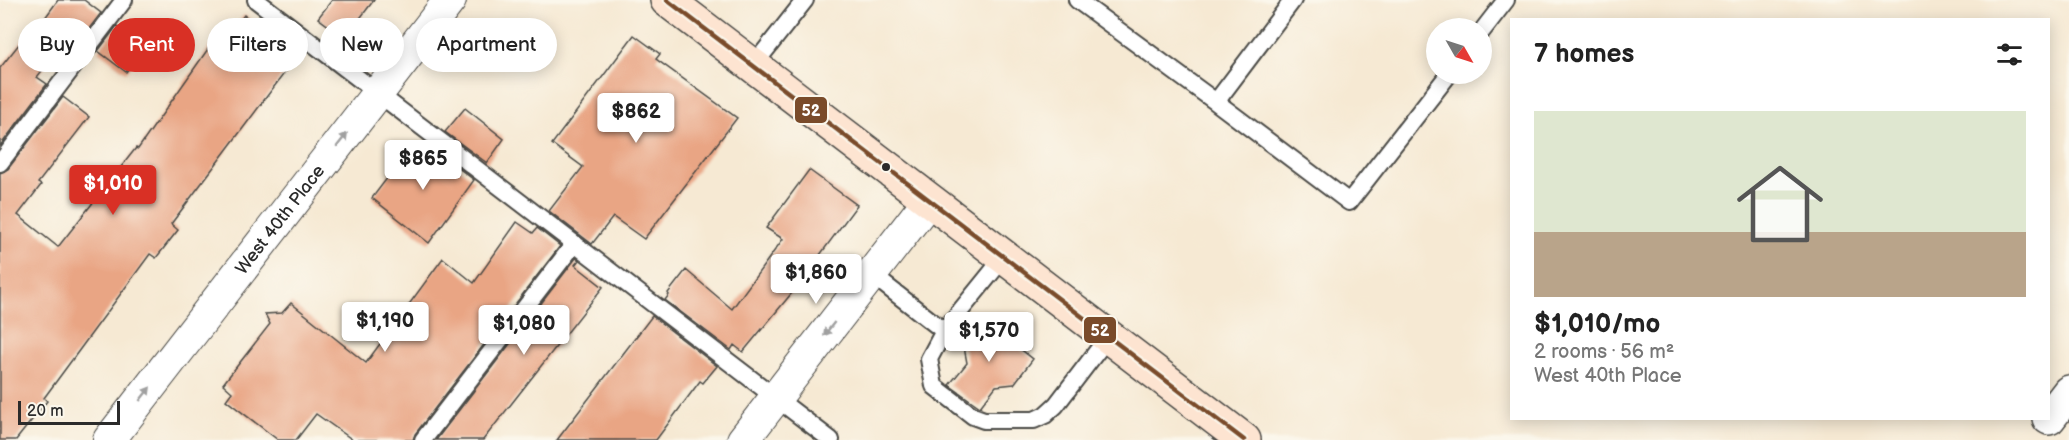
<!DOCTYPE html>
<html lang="en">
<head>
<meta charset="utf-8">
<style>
  body { margin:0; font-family:"Balsamiq Sans",sans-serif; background:#f2f2f2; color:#222; height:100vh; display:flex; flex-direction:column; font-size:22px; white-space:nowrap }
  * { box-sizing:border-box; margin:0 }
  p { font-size:20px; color:#767676 }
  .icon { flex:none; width:33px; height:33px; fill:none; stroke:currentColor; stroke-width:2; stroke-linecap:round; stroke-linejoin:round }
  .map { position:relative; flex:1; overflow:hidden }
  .panel { position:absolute; left:1510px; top:18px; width:540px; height:402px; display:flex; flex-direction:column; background:#fff; border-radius:0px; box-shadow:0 3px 15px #0003 }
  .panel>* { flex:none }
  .banner { position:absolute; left:18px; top:18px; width:570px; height:54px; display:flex; gap:12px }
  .needle { width:39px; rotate:129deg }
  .controls { position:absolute; left:1426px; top:18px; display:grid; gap:12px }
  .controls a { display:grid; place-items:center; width:66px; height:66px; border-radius:50%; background:#fff; box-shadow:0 3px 15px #0003; font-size:30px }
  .scale { position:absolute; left:18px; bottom:15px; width:102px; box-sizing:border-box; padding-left:6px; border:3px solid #2b2b2b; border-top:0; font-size:16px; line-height:21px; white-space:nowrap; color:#2b2b2b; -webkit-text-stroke:4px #fbf7ec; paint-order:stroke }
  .price { position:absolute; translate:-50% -51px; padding:0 14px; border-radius:6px; background:#fff; color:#222; font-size:20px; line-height:39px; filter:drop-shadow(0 2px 3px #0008) }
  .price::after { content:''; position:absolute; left:50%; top:36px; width:18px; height:14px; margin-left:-9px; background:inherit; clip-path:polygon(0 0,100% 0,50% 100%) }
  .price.active { background:#d93025; color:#fff }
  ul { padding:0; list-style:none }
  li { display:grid; align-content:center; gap:12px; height:318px; padding:0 24px }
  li+li { border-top:2px solid #e0e0e0 }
  li span { display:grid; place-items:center; height:186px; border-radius:0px; color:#555 }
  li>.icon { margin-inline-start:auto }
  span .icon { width:108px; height:108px; fill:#fffc; stroke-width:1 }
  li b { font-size:26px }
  h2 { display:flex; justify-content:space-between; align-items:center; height:72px; padding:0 24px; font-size:26px }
  .tag { padding:0 21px; border-radius:27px; background:#fff; box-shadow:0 3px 15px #0003; font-size:21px; line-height:54px }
  .tag.active { background:#d93025; color:#fff }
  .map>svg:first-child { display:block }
</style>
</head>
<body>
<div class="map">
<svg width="2069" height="440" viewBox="0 0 2069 440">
  <rect width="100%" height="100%" fill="#fbf7ec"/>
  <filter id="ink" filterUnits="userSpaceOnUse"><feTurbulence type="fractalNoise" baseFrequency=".0167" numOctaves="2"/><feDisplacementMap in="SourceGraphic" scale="12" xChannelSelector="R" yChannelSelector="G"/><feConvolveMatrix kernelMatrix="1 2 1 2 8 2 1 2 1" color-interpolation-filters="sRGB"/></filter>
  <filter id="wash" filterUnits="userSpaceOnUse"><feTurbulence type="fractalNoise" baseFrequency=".008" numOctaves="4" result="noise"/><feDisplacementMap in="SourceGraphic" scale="24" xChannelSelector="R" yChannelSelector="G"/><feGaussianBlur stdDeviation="1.35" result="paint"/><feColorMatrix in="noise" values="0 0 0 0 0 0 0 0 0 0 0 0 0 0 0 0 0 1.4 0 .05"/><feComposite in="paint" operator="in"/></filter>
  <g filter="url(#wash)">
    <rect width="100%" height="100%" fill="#f6e9d3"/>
    <g id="blocks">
      <path fill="#e9a584" d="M58 0H84L101 13 82 38 73 31 37 77 47 84 0 146V68L39 19 42 22Z
        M332 0H374L345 38 318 18Z
        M244 15 298 55 171 224 178 230 156 258 150 254 44 398 47 401 16 440H0V173L8 169 63 97 89 117 38 183 41 185 18 215 58 247 136 148 138 149 210 46 217 51Z
        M117 26 145 48 126 72 98 51Z
        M634 35 660 54 656 59 737 118 644 239 613 217 592 244 549 211 583 167 552 144Z
        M465 108 504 139 487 163 445 132Z
        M413 144 427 154 432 148 474 180 429 243 372 198Z
        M809 170 857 205 791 294 743 352 734 345 731 350 665 300 669 295 668 293 686 270 732 309 783 239 766 228Z
        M517 222 533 233 537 228 560 246 415 434 413 440H353L316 414 296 440H278L226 400 232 392 223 384 270 324 265 314 282 313 291 303 366 363 443 258 474 283Z
        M576 258 579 260 575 265 603 287 483 440H436Z
        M652 316 717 366 703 383 700 381 656 440H557Z
        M981 318 1033 359 1014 384 996 386 980 407 949 385 967 363 963 342Z"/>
    </g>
  </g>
  <g filter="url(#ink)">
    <use href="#blocks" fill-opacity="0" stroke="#494844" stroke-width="1.5"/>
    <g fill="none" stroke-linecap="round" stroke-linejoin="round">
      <defs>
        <path id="service" d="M256 0 831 440
          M1077 0 1216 102
          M1293 0 1216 102 1349 202 1449 74
          M1482 31 1506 0
          M753 66 805 0
          M0 163 124 0
          M1004 257 944 331 929 359 934 386 973 416 984 420H1034L1045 415 1056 405 1108 337
          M871 274 944 331
          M423 440 574 244"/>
        <g id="minor">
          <path id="s1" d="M109 440 450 0"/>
          <path d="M743 440 929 200"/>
        </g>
        <path id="tertiary" d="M2049 418 2069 392"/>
        <path id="secondary" d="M667 0 1244 440"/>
      </defs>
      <use href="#service" stroke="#494844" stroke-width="20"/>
      <use href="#minor" stroke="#494844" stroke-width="34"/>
      <use href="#tertiary" stroke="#494844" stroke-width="36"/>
      <use href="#secondary" stroke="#494844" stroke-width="36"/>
      <use href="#service" stroke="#fff" stroke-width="16"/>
      <use href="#minor" stroke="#fff" stroke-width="32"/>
      <use href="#tertiary" stroke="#fff" stroke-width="33"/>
      <use href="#secondary" stroke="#fde4d1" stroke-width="33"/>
      <defs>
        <path id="bus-1" d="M667 0 1244 440"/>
      </defs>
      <use href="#bus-1" stroke="#fbf7ec" stroke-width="9"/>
      <use href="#bus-1" stroke="#7a4b2a" stroke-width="4.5"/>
    </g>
    <defs><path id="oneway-solid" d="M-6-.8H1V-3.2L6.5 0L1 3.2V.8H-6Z" transform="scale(1.5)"/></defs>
    <g fill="#a0a0a0">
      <use href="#oneway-solid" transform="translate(342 140) rotate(-52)"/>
      <use href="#oneway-solid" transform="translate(829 329) rotate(128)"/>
      <use href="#oneway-solid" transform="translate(145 394) rotate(-52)"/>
    </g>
  </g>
  <circle fill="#2b2b2b" stroke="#fbf7ec" stroke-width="2" cx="886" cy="167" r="5"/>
  <g text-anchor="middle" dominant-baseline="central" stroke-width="6" stroke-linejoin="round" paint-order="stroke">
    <g font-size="18" fill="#2b2b2b" stroke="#fbf7ec">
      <text stroke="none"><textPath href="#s1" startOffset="279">West 40th Place</textPath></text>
    </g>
  </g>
  <g stroke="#fbf7ec" stroke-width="2">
    <rect x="794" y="96" width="34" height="28" rx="6" fill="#7a4b2a"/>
    <rect x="1083" y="316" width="34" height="28" rx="6" fill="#7a4b2a"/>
  </g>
  <g font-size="16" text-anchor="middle" font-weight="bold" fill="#fff">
    <text x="811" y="116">52</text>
    <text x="1100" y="336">52</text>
  </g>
</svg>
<div class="controls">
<a><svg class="needle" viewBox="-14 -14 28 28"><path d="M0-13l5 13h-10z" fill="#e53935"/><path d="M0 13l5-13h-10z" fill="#767676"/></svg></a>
</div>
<div class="scale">20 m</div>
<b class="price" style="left:636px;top:144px">$862</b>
<b class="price" style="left:423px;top:191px">$865</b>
<b class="price active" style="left:113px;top:216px">$1,010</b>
<b class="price" style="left:816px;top:305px">$1,860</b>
<b class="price" style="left:385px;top:353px">$1,190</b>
<b class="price" style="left:524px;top:356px">$1,080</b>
<b class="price" style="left:989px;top:363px">$1,570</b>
<div class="banner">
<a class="tag">Buy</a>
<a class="tag active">Rent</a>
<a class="tag">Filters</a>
<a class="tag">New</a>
<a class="tag">Apartment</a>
</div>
<section class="panel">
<h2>7 homes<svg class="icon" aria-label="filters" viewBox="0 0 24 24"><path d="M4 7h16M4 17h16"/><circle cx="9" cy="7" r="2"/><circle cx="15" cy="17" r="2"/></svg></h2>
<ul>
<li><span style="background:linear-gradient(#dfe7d0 65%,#b9a48a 0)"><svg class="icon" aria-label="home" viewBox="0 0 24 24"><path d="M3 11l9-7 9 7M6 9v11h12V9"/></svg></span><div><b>$1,010/mo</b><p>2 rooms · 56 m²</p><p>West 40th Place</p></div></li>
</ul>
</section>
</div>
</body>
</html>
